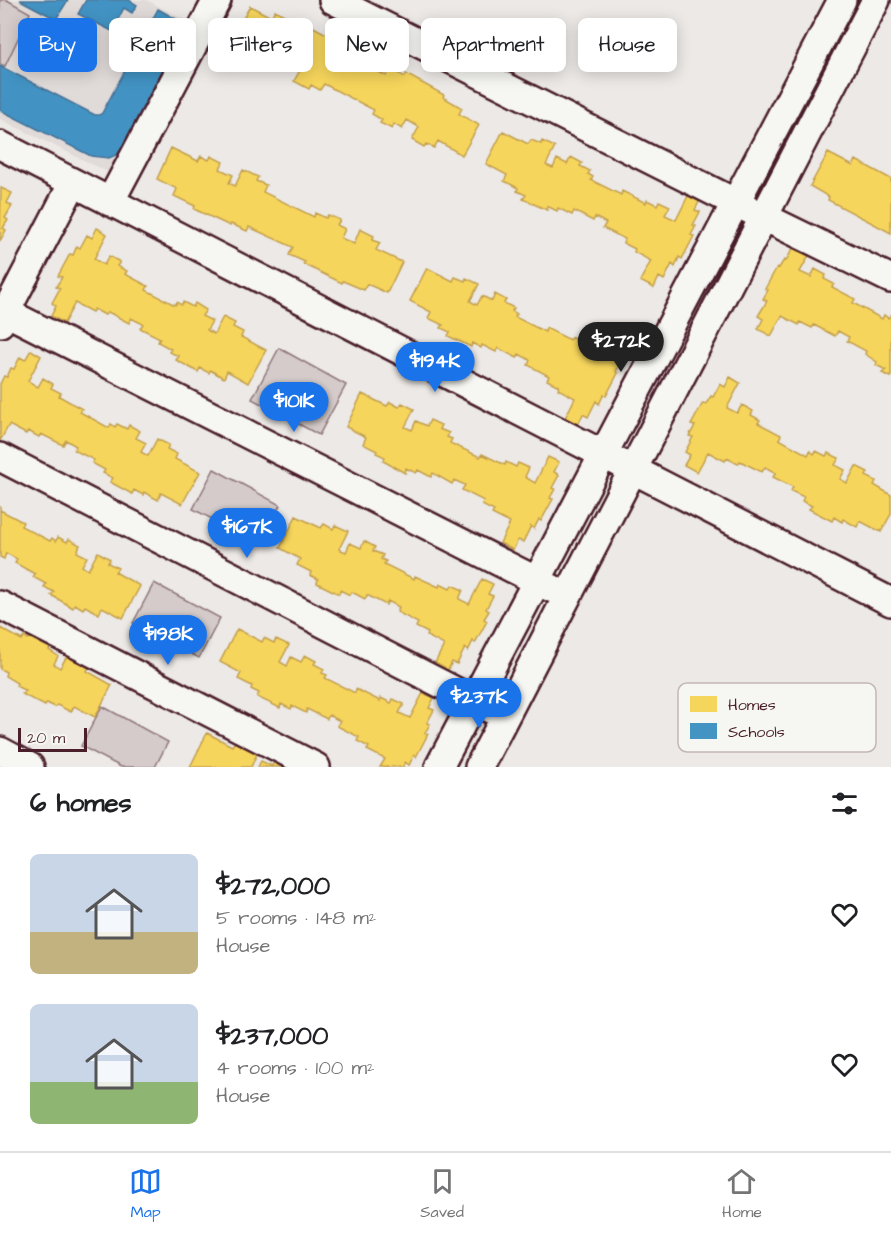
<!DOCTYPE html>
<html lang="en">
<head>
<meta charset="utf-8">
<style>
  body { margin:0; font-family:"Architects Daughter",sans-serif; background:#f2f2f2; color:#202124; height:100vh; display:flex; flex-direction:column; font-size:22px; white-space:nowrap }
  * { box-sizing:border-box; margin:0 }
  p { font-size:20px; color:#757577 }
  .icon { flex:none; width:33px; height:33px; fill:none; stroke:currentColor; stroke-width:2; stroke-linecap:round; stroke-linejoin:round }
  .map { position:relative; height:767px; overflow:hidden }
  .drawer { display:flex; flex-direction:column; background:#fff; flex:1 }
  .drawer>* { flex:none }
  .top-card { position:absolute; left:18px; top:18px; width:855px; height:54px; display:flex; gap:12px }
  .scale { position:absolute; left:18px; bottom:15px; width:69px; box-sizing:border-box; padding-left:6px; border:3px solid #4a1f2b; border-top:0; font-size:16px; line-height:21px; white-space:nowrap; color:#4a1f2b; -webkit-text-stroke:4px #f6f6f2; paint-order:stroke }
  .price { position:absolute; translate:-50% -51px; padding:0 14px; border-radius:21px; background:#1a73e8; color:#fff; font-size:20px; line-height:39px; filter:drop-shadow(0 2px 3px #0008) }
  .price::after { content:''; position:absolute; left:50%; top:36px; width:18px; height:14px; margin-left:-9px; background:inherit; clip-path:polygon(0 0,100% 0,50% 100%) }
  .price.on { background:#222; color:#fff }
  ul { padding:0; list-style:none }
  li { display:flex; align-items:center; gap:18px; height:150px; padding:0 30px }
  li span { display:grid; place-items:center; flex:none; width:168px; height:120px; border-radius:9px; color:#555 }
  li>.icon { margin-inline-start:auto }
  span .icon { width:72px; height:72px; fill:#fffc; stroke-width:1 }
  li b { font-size:26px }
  h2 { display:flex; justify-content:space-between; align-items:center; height:72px; padding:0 30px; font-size:26px }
  .chip { padding:0 21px; border-radius:9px; background:#fff; box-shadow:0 3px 15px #0003; font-size:21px; line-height:54px }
  .chip.on { background:#1a73e8; color:#fff }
  .dock { display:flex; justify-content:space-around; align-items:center; height:84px; border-top:2px solid #e0e0e0; background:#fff; font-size:16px; color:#757577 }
  .dock a { display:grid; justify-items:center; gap:3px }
  .dock .on { color:#1a73e8 }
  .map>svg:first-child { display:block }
</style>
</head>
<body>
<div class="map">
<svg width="891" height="767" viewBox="0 0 891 767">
  <rect width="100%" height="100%" fill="#ece9e6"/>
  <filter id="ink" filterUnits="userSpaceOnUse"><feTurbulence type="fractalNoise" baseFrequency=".0167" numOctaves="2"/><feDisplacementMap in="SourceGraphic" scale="12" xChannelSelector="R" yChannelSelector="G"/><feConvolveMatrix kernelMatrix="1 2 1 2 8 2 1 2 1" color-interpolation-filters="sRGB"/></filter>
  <g filter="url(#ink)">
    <path fill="#e0dad8" d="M0 0H146L189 22 112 174 0 119Z"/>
    <path fill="#d4cbca" stroke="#8f757a" stroke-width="1.5" d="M0 0H7L30 13 5 66 0 64Z
      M279 348 346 385 319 435 252 399Z
      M214 469 280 505 259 544 193 509Z
      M154 583 220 618 199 658 133 623Z
      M102 706 168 742 155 767H121L81 746Z"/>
    <path fill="#f6d55c" stroke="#c29e4d" stroke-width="1.5" d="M250 6 271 17 275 10 295 21 297 18 332 37 330 39 346 48 343 53 386 76 390 69 405 77 406 74 444 95 443 97 462 108 459 114 479 125 462 155 438 141 434 148 426 144 424 147 412 140 419 127 407 120 402 129 394 124 392 129 380 123 382 120 372 114 374 110 324 84 320 90 311 85 309 89 294 81 303 65 296 61 292 70 280 63 276 70 264 63 266 59 258 55 261 50 234 35Z
      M503 131 528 144 531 140 541 144 542 141 555 147 546 165 553 168 557 159 567 164 571 157 582 163 580 166 590 171 588 174 593 177 591 180 621 195 622 191 646 203 647 200 657 205 659 201 670 206 665 215 676 220 689 194 700 200 695 210 700 212 693 225 696 226 691 235 694 236 682 259 679 257 675 267 672 264 664 280 659 277 654 288 640 281 651 261 634 252 635 249 623 243 625 239 603 228 606 223 595 217 593 221 574 211 572 215 558 208 557 211 547 206V210L523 199 526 195 517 191 518 188 504 181 507 175 486 164Z
      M171 148 198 161 201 156 209 160 211 156 223 162 220 169 233 175 229 183 235 186 243 170 258 177 256 181 266 185 263 192 314 217 315 213 326 218 328 215 340 220 337 225 345 229 341 238 354 244 360 229 374 236 372 240 380 243 376 250 402 262 387 293 367 284 364 290 343 281 342 283 303 264 305 262 289 255 293 247 249 227 247 231 231 224 230 226 194 209 195 206 174 196 177 189 157 179Z
      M828 153 853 166 856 160 891 179V233L828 200 829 197 810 186Z
      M1 188 12 193 7 203 12 206 5 218 8 220 3 228 6 230 0 241Z
      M97 228 107 234 94 259 104 265 109 256 120 262 117 266 127 271 125 274 148 286 146 290 175 305 177 302 181 305 183 302 193 307 195 303 206 310 202 316 212 321 207 330 214 334 223 317 235 323 233 327 243 332 241 337 266 350 248 383 227 371 224 378 210 370 209 373 200 368 198 372 176 360 179 356 169 352 171 349 158 342 160 338 140 328 143 324 131 318 129 323 108 312 105 315 94 309 92 312 75 303 64 323 51 316 56 306 52 303 60 288 56 287 62 277 58 276 70 254 73 255 77 246 80 248 87 235 92 238Z
      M803 241 814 247 800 272 811 277 815 269 826 275 824 279 834 284 832 287 855 299 853 303 882 319 884 315 888 318 891 315V377L882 373 886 370 876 365 877 362 865 354 866 351 847 341 849 337 838 331 835 336 814 325 812 328 800 322 799 325 782 316 771 336 758 329 763 319 758 316 767 301 763 299 768 290 765 289 777 267 779 268 784 260 786 261 793 248 798 251Z
      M427 268 453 281 455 277 465 281 466 278 479 284 470 301 477 305 482 296 492 301 495 294 506 300 504 303 514 308 512 311 517 314 515 317 545 332 546 328 570 340 571 337 581 342 583 337 594 343 590 351 600 357 613 331 624 337 619 346 624 349 617 362 620 363 616 372 618 373 606 396 604 394 599 404 596 401 588 417 583 414 578 425 565 418 575 398 558 389 559 386 547 380 549 376 528 365 530 360 519 354 517 358 498 348 496 352 482 345 481 348 472 343 471 347 448 336 450 332 441 328 443 325 428 318 431 312 410 301Z
      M31 350 41 356 28 381 38 387 43 378 53 384 51 388 61 393 59 396 82 409 80 412 109 428 111 424 115 427 117 424 127 429 129 425 140 431 136 438 146 443 141 452 148 456 157 439 169 445 167 449 177 454 175 459 200 472 182 504 161 493 158 500 144 492 143 495 134 490 132 494 110 482 113 478 103 473 105 470 92 463 94 460 74 450 76 446 66 440 63 445 41 434 39 437 28 431 26 434 9 425 0 441V384L4 376 7 377 11 368 14 369 20 357 25 360Z
      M730 377 740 383 727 408 737 413 742 405 753 411 751 415 760 420 758 423 781 435 779 439 808 455 810 451 814 454 816 451 826 456 828 453 839 458 835 465 845 470 840 479 847 483 856 466 868 472 866 476 876 481 874 485 891 495V514L881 532 860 521 857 527 843 519 842 522 834 517 832 521 809 509 812 506 802 501 804 497 791 491 793 487 773 477 776 473 765 467 762 472 740 461 738 464 727 458 725 461 708 452 697 472 684 465 690 455 685 452 693 437 689 436 695 426 691 425 703 403 706 404 711 396 713 397 720 384 725 387Z
      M362 394 387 406 390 402 399 407 402 403 414 409 405 427 412 430 416 421 427 426 430 420 441 425 439 429 449 433 447 437 452 439 450 443 480 457 482 454 505 465 506 462 516 467 518 463 529 468 525 477 535 483 548 457 559 462 554 472 559 475 552 488 555 489 550 498 553 499 541 521 539 519 534 529 531 526 523 542 518 540 513 550 500 543 510 523 492 514 494 511 482 505 484 501 462 490 465 485 454 480 452 484 433 473 431 477 418 470 416 473 406 468 405 473 383 461 385 457 376 453 377 451 363 444 366 437 346 427Z
      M0 506V510L23 522 21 526 50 541 52 538 56 541 58 537 67 542 69 539 80 545 77 552 87 557 82 566 88 570 98 552 110 559 108 563 118 568 115 572 140 586 123 618 102 607 99 614 85 606 83 609 75 604 73 608 51 595 54 592 44 587 46 584 33 577 35 574 15 563 17 559 6 553 4 559 0 557Z
      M296 516 321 528 324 524 333 529 335 525 348 531 339 549 346 552 350 543 361 548 364 541 375 547 373 551 383 555 381 559 386 561 384 564 414 579 415 576 439 587 440 584 450 589 452 585 463 590 459 599 469 604 482 579 493 584 488 594 493 596 486 609 489 611 484 619 487 621 475 643 473 641 468 651 465 648 457 664 452 662 447 672 434 665 444 645 427 636 428 633 416 627 418 623 397 612 399 607 388 601 386 605 367 595 365 599 352 592 350 595 340 590 339 594 317 583 318 579 310 575 311 572 297 565 300 559 280 548Z
      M0 628 22 640 24 637 28 639 30 636 39 641 41 638 52 644 49 650 58 656 54 664 60 668 70 651 82 658 80 661 89 667 87 671 112 685 95 717 74 706 71 712 57 705 55 707 47 703 45 706 22 694 26 691 16 686 17 683 5 676 6 672 0 669Z
      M237 629 262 642 264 638 274 643 276 639 289 645 280 662 287 666 291 657 301 662 305 655 316 661 314 664 324 669 322 673 327 675 325 678 355 693 356 689 380 701 381 698 391 703 393 699 404 704 399 713 410 718 423 693 434 698 429 708 434 710 427 723 430 724 425 733 428 734 416 757 414 755 409 765 405 762 403 767H380L385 759 367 750 369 747 357 741 359 737 337 726 340 721 329 715 327 719 307 709 306 713 292 706 291 709 281 704 280 708 257 697 259 693 251 689 252 686 238 679 241 673 220 662Z
      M207 733 232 746 235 742 244 746 246 743 259 749 251 767H190Z
      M275 759 286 765 285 767H258L261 761 272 766Z"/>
    <path fill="#4393c3" stroke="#457095" stroke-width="1.5" d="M20 0H68L56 19Z
      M86 0H129L137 5 132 13 124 8 112 31 78 14Z
      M158 9 187 25 123 152 109 158 91 156 0 110V66L95 115H99L102 113Z"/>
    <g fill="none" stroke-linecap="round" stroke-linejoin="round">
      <defs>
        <path id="street" d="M333 0 764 217 891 279
          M0 145 891 602
          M110 202 217 0
          M0 309 553 589
          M0 323 73 183
          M0 457 490 709
          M0 605 316 767
          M0 751 30 767
          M439 767 842 0
          M479 767 876 0"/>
      </defs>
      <use href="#street" stroke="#4a1f2b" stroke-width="32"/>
      <use href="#street" stroke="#f6f6f2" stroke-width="27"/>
    </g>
  </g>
  <rect x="678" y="683" width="198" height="69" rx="9" fill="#f6f6f2" stroke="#c2b6b6" stroke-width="1.5"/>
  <rect x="690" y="696" width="27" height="16" fill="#f6d55c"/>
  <rect x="690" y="723" width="27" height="16" fill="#4393c3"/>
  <g font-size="16" fill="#4a1f2b">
    <text x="728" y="710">Homes</text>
    <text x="728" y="737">Schools</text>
  </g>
</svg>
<div class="scale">20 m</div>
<b class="price on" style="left:621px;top:373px">$272K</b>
<b class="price" style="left:435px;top:393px">$194K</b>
<b class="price" style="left:294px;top:433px">$101K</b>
<b class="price" style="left:247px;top:559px">$167K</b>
<b class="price" style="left:168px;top:666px">$198K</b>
<b class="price" style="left:479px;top:729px">$237K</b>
<div class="top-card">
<a class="chip on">Buy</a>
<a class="chip">Rent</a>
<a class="chip">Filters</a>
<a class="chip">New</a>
<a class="chip">Apartment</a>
<a class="chip">House</a>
</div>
</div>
<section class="drawer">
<h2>6 homes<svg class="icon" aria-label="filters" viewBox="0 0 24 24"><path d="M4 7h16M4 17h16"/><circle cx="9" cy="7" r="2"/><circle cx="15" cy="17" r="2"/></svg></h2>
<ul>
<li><span style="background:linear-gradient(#c9d6e8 65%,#c2b280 0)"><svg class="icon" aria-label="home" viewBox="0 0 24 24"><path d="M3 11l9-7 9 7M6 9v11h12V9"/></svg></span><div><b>$272,000</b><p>5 rooms · 148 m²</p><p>House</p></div><svg class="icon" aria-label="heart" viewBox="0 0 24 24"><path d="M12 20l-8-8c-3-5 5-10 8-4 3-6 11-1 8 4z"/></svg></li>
<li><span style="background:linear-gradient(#c9d6e8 65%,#8fb573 0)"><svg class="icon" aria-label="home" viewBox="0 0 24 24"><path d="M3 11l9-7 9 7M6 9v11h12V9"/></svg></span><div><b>$237,000</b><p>4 rooms · 100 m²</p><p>House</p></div><svg class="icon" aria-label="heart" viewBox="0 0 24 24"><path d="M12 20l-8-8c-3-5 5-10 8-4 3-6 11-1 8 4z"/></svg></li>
</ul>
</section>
<nav class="dock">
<a class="on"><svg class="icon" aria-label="map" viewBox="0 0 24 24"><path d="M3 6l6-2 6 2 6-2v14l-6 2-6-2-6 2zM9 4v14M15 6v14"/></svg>Map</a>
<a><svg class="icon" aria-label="saved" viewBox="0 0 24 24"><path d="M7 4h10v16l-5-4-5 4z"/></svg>Saved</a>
<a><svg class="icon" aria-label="home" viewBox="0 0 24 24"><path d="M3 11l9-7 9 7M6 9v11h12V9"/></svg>Home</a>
</nav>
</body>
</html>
